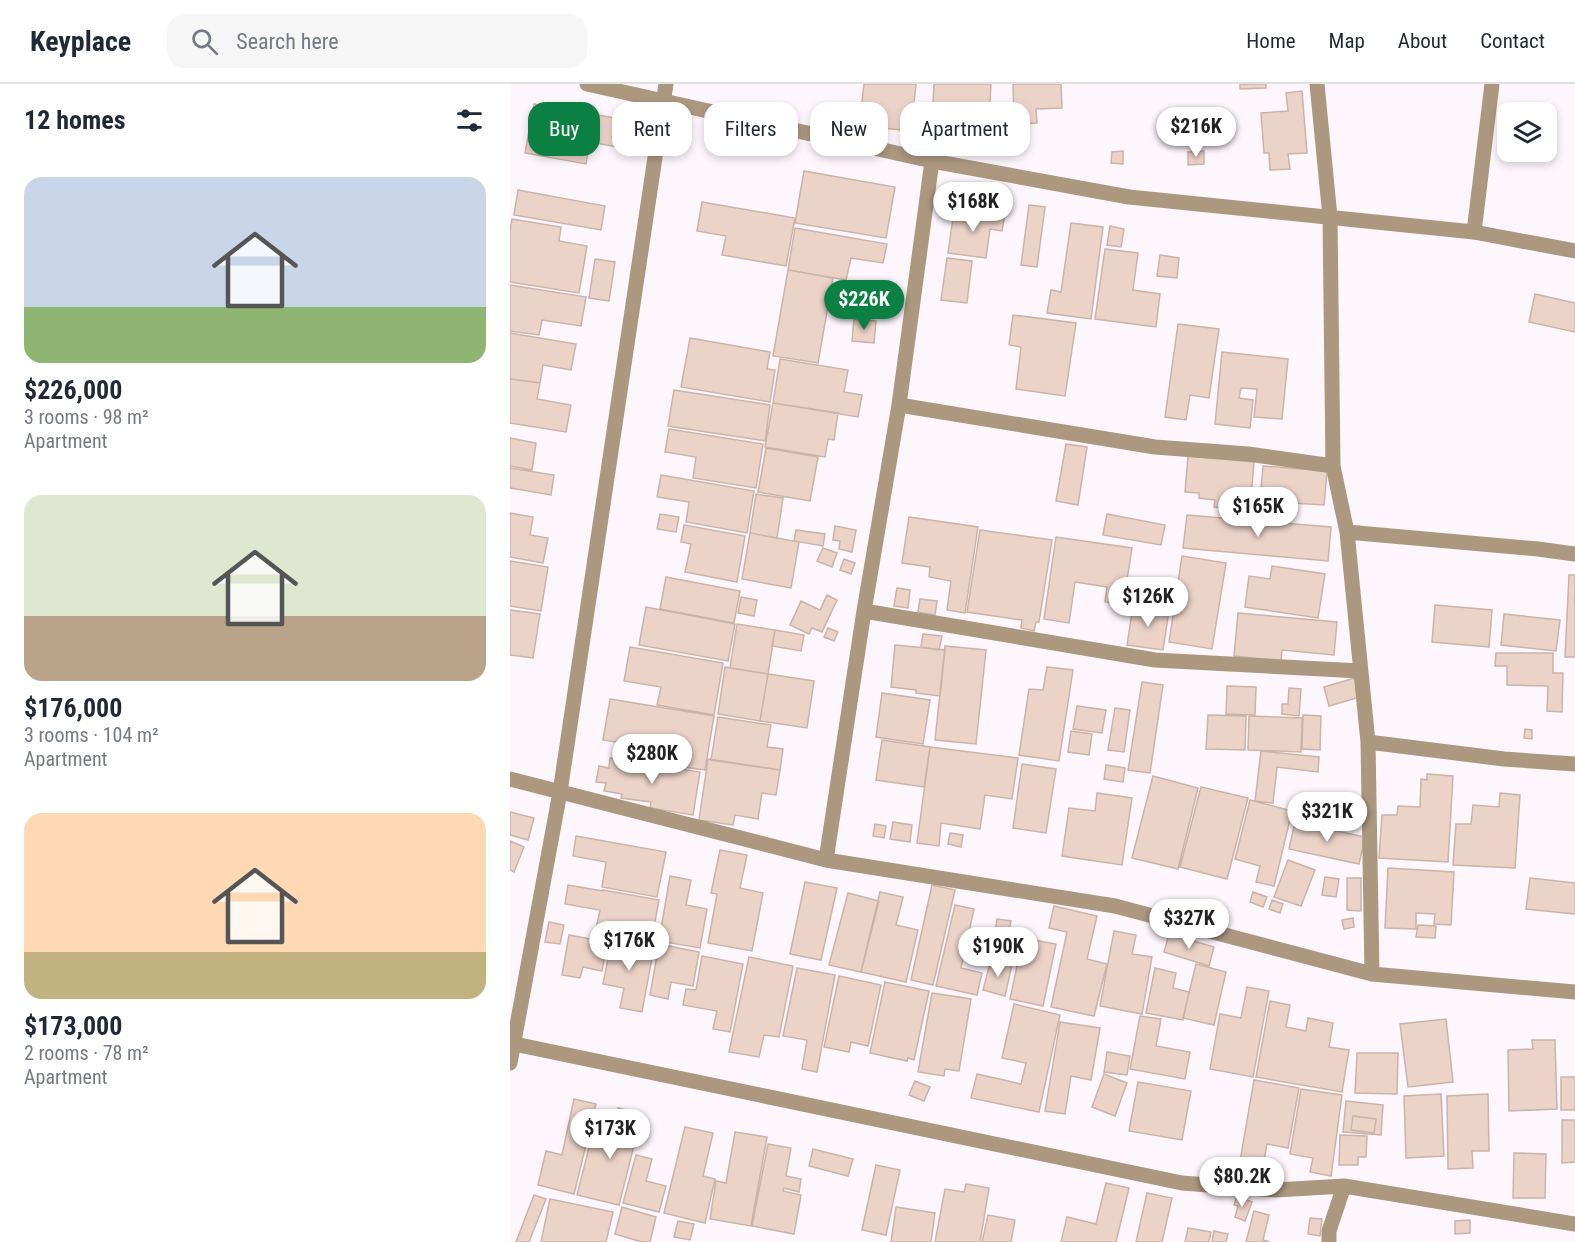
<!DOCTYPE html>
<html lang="en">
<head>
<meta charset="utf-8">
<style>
  body { margin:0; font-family:"Roboto Condensed",sans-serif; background:#f6f6f7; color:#1f2937; height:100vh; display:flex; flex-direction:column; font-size:22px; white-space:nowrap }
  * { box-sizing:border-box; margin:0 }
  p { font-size:20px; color:#747a83 }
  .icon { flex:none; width:33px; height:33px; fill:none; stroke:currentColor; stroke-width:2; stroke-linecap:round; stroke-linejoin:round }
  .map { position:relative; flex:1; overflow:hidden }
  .drawer { display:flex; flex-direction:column; background:#fff; width:510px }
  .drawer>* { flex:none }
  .guide { position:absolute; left:18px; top:18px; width:570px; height:54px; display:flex; gap:12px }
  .buttons { position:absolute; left:987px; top:18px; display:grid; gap:12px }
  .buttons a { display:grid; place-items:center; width:60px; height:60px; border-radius:12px; background:#fff; box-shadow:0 3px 9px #0003; font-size:30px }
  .price { position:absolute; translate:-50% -51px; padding:0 14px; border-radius:21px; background:#fff; color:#222; font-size:20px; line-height:39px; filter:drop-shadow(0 2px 3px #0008) }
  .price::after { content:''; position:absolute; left:50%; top:36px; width:18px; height:14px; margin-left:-9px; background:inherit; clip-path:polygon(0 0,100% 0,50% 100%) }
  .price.active { background:#0b8043; color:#fff }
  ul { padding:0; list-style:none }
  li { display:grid; align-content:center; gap:12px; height:318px; padding:0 24px }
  li span { display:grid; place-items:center; height:186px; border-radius:18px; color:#555 }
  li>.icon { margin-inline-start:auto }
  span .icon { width:108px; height:108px; fill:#fffc; stroke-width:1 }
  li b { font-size:26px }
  h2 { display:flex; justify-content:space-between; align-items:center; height:72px; padding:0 24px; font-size:26px }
  .pill { padding:0 21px; border-radius:18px; background:#fff; box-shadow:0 3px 9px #0003; font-size:21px; line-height:54px }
  .pill.active { background:#0b8043; color:#fff }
  header { display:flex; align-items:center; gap:36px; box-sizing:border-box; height:84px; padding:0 30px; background:#fff; border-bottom:2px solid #e0e1e3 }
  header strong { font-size:28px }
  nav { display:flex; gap:33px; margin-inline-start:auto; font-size:21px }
  .search { width:420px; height:54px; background:#f6f6f7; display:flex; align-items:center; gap:15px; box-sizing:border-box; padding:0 21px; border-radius:18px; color:#747a83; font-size:22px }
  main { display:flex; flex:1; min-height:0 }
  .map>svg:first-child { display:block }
</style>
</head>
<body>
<header>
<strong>Keyplace</strong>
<div class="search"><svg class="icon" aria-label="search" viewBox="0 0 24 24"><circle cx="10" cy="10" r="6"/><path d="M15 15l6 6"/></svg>Search here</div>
<nav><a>Home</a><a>Map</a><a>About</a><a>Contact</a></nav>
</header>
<main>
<section class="drawer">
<h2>12 homes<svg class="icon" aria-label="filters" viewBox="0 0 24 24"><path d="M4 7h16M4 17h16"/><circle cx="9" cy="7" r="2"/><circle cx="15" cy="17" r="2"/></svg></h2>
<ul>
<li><span style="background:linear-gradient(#c9d6e8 70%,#8fb573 0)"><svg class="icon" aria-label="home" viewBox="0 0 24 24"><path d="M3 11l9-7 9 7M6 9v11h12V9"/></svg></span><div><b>$226,000</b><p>3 rooms · 98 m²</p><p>Apartment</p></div></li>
<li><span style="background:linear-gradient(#dfe7d0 65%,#b9a48a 0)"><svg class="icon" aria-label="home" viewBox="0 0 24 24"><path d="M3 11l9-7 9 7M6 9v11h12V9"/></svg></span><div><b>$176,000</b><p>3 rooms · 104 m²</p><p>Apartment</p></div></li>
<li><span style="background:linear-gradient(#ffd9b3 75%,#c2b280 0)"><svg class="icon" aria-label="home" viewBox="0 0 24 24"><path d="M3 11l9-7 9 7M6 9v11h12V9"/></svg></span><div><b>$173,000</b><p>2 rooms · 78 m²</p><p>Apartment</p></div></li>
</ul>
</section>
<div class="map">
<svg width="1065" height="1158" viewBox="0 0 1065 1158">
  <rect width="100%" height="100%" fill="#fef6fd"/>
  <path fill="#ecd3c8" stroke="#cbb3a8" stroke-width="1.5" d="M354 0H406L401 47 372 44 374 29 351 26Z
    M424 0H481L478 54 452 53 453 22 423 21Z
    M503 0H551L552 24 526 25 527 39 504 40Z
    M730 0H756V4L730 5Z
    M792 7 797 69 778 70 780 85 760 86 759 69H754L751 29 778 27 776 9Z
    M24 20 112 35 107 63 80 58 76 80 15 69Z
    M703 44 705 57 691 60 689 46Z
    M613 67V80L601 79 602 68Z
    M694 67V80L678 81V68Z
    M294 87 385 103 376 154 285 139Z
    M8 106 95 122 91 146 4 131Z
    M192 118 285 134 276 182 212 171 216 152 187 147Z
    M519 121 535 123 527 183 511 181Z
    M444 127 482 132 483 128 495 129 492 147 480 145 476 174 438 169Z
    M2 135 51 143 49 157 77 162 69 209 0 198V147Z
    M561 139 593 143 581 235 537 229 541 206 551 208Z
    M600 142 614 145 611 163 597 161Z
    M285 144 377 160 373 179 341 174 336 196 278 186Z
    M595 165 628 169 623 206 650 210 646 243 585 235Z
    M650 171 669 174 667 194 647 192Z
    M437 174 462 177 457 219 431 216Z
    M85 175 105 178 99 217 79 214Z
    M278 186 323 194 308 279 263 272Z
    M0 201 76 213 71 242 32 236 29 251 0 247Z
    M1025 210 1065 219V248L1019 238Z
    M503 231 566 239 555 312 506 305 511 263 499 261Z
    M344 235 366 237 364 259 342 257Z
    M668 240 709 245 699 314 680 311 676 336 655 333Z
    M0 249 66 260 61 286 33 281 30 299 0 295Z
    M180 254 260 268 257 285 265 286 260 318 171 303Z
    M712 268 778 275 772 335 744 333 747 305 731 304 729 314 743 316 740 344 705 340Z
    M270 275 338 286 334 308 352 311 348 333 263 319Z
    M0 295 30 299 27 315 61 321 56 348 0 339Z
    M164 306 260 321 255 357 158 342Z
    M263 319 328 329 324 356 318 355 315 373 255 363Z
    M159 345 253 360 246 404 183 394 186 373 155 368Z
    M0 354 26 359 22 386 0 382Z
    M556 360 577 363 568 421 546 417Z
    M256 364 308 373 300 417 248 408Z
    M678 372 744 378 740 426 704 423 705 416 689 414V409L675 408Z
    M753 382 817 387 814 421 765 418 764 431 749 430Z
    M0 384 44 391 41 411 0 404Z
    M151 391 244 407 237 449 176 438 179 418 147 413Z
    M246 410 273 414 267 454 240 449Z
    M0 429 23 433 20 451 38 454 33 479 0 473Z
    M150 430 169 433 166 448 147 445Z
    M597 430 655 441 651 461 593 451Z
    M677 431 821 443 818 477 673 464Z
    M399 433 468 443 455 529 437 526 441 497 419 493 420 483 392 479Z
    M174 441 235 452 227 498 175 488 181 460 171 458Z
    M325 442 346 446 342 468 329 465 330 457 323 456Z
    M286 446 315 450 313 462 284 457Z
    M470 446 542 456 529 538H526L524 547 511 544 512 536 457 528Z
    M240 449 289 458 281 504 232 495Z
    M546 453 622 464 613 521 595 518 597 503 565 498 559 539 534 535Z
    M313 464 327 469 322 483 307 477Z
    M672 472 716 479 702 565 659 558Z
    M334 475 345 479 341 490 330 486Z
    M0 477 38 483 31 527 0 522Z
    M762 482 815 490 808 534 735 523 739 492 760 495Z
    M1059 491H1065V573H1055Z
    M156 493 230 507 224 539 150 525Z
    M387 504 400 506 398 524 384 522Z
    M317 511 327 516 312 548 302 544 299 550 280 541 291 517 310 526Z
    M231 513 247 516 244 532 228 529Z
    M410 515 427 517 425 531 408 528Z
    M925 521 982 526 979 563 922 558Z
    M623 522 659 527 653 566 617 561Z
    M136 523 225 540 218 577 129 561Z
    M0 526 30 530 23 574 0 571Z
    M728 529 827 538 824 571 772 566 771 577 724 572Z
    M994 530 1050 536 1046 567 991 561Z
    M227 540 265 546 258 590 220 584Z
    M318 544 328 548 324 557 314 553Z
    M265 546 294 551 291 567 262 562Z
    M413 550 432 552 429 566 411 563Z
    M385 561 435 566 430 612 406 609V606L381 603Z
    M435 562 476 566 466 660 425 656Z
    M120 563 213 579 204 631 147 621 151 603 114 597Z
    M986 569H1043V589H1053L1052 628 1037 627 1038 602 997 601V582H985Z
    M215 583 258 590 250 637 208 630Z
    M537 583 563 586 549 677 509 671 519 605 533 606Z
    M258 590 304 597 297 644 250 637Z
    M845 594 850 613 819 622 814 603Z
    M632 598 653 601 640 689 618 686Z
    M717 602 746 603 745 631 716 630Z
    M779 604 791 605 789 632 772 630V620H778Z
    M372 609 420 616 413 660 366 653Z
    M100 615 204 632 195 686 173 683 175 669 93 656Z
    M567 622 596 626 592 649 563 645Z
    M605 624 620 626 614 668 598 666Z
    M698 631 736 632 735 666 696 665Z
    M793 631 811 632 810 666 792 665Z
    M739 632 792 634 791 668 738 666Z
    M208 633 261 641 257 663 273 665 270 686 201 676Z
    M1015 645 1022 646V655L1014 654Z
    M561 647 582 650 579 671 558 668Z
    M372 656 420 663 414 703 366 696Z
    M420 663 508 674 502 715 475 711 470 745 431 739 429 762 407 759Z
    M751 667 809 673 808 688 767 683 763 719 745 717Z
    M100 674 190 688 183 731 140 724 141 718 111 714 112 710 94 707 96 699 86 698 89 682 99 684Z
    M198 675 270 686 266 711 252 709 248 735 225 731 223 741 189 736Z
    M512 680 546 685 536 749 503 744Z
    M596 681 615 684 613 698 594 695Z
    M917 690 943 692 938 778 869 774 872 731H887L888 722 910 723 911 695 917 696Z
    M643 692 688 704 668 785 622 774Z
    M691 703 738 714 717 795 670 783Z
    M587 709 622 714 612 781 552 772 559 724 585 727Z
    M990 709 1010 711 1005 784 943 781 946 740H961L963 721 989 723Z
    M740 716 782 727 764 802 746 798 750 782 725 775Z
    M0 728 24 734 18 756 0 751Z
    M383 738 402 741 400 758 380 755Z
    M785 738 855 753 849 780 779 765Z
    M365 740 376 742 374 754 363 752Z
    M440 749 453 751 451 763 438 760Z
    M66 752 156 768 147 813 92 803 96 778 63 772Z
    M0 757 14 763 4 788 0 786Z
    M210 766 237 771 230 804 253 809 242 867 198 859 207 810 201 809Z
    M778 776 805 786 791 822 764 813Z
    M878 784 944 788 941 841 924 840 925 830 906 829V845L875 844Z
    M160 792 181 796 176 821 197 825 190 864 149 857Z
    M815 793 829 795 826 813 812 811Z
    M837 794H851V827L837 826Z
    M1020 794 1065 799V830L1016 825Z
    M295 798 327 804 311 876 280 870Z
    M58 801 93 807V806L149 816 141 859 85 849 90 826 55 820Z
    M422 801 445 806 423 901 401 896Z
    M370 808 393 813 386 841 408 846 396 898 351 888Z
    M743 808 757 813 753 823 740 818Z
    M338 809 369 817 351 888 319 881Z
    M762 816 773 820 770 829 759 825Z
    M445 821 464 825 451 884 472 889 467 911 426 902Z
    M544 822 587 832 577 875 597 880 584 932 541 923 557 848 539 844Z
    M843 834 844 843 834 845 832 836Z
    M487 835 501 837 498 851 485 849Z
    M39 838 54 841 50 860 35 858Z
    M908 841 926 842 925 854 906 853Z
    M604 847 626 851 622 870 642 873 632 930 590 922Z
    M659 850 704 863 699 882 654 868Z
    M59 851 97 858 92 887 73 883 70 894 52 891Z
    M513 854 546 860 533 922 500 915Z
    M102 855 144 863 132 928 110 924 114 904 93 900Z
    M149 860 189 868 183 902 161 898 158 915 140 911Z
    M192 872 233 880 220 948 203 945 207 927 173 921 176 905 186 906Z
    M239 873 283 882 269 953 254 951 249 973 219 968Z
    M481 876 502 881 495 912 473 906Z
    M686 880 716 888 704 941 673 934Z
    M287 884 325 891 307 988 292 985 297 956 273 952Z
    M645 884 666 889 663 904 679 908 673 936 636 929Z
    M329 892 371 901 358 962 341 958 339 968 314 963Z
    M375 898 419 907 404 976 398 974 397 977 360 969Z
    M737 903 759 907 743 993 700 985 710 930 731 934Z
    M422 909 461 915 449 987 435 985 434 992 408 988Z
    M760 917 780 921 776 943 796 947 798 934 823 939 819 963 839 966 832 1008 746 993Z
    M504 920 550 931 529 1028 461 1014 467 990 511 1000 516 979 492 974Z
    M630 932 651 935 646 962 680 968 675 995 620 985Z
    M936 935 943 998 898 1003 890 940Z
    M550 938 590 944 581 996 561 992 555 1030 535 1027Z
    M1022 956H1045L1047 1025 999 1027 998 966 1023 965Z
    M597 968 620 972 617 991 594 988Z
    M847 969H888L887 1010 845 1009Z
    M594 990 617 999 605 1032 582 1023Z
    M1051 993H1065V1026H1051Z
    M744 996 789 1004 778 1064 757 1060 751 1092 735 1089 737 1078 730 1077Z
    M405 997 420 1003 414 1017 399 1011Z
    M628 998 681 1007 672 1056 619 1047Z
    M791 1005 832 1011 821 1092 800 1088 803 1074 780 1070Z
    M931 1010 934 1072 896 1074 894 1012Z
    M978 1010 979 1067H962L963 1084 938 1085 937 1012Z
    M64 1015 86 1020 64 1110 28 1101 36 1067 52 1071Z
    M836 1017 873 1021 871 1051 833 1048Z
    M108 1024 132 1030 109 1121 67 1111 83 1048 101 1052Z
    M843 1032 866 1035 864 1049 841 1046Z
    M1052 1036H1065V1078L1052 1079Z
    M175 1043 203 1049 193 1092 205 1095 195 1139 154 1129Z
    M225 1048 257 1053 241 1142 200 1135 206 1097 216 1099Z
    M830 1051 857 1052 856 1073H848V1081H829Z
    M258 1060 281 1064 276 1092 291 1095 289 1108 274 1104 273 1107 291 1111 284 1150 242 1142Z
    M303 1065 343 1075 338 1092 299 1082Z
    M1004 1069 1036 1070 1035 1114H1003Z
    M126 1071 142 1075 136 1097 156 1102 149 1128 113 1119Z
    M366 1081 390 1086 376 1151 352 1146Z
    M596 1099 619 1104 606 1158H551L557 1133 586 1140Z
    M456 1100 479 1104 470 1158H425L435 1105 454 1108Z
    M637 1109 662 1114 652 1158H626Z
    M24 1111 36 1115 19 1158H6Z
    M727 1112 742 1118 735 1137 725 1133 728 1122 724 1121Z
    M40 1115 103 1128 96 1158H31Z
    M112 1123 146 1133 140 1158H132L105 1150Z
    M386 1123 425 1129 421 1158H381Z
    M744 1127 759 1131 753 1156 760 1158H736Z
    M478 1131 505 1136 501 1158H472Z
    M800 1134 812 1135 810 1152 798 1150Z
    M960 1136V1149L945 1150V1137Z
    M168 1137 184 1140 180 1156 164 1153Z
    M678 1144 701 1148 699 1158H675Z
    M704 1147 718 1150 716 1158H702Z"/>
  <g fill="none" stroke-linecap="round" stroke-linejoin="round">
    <path stroke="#ac977f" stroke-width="15" d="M964 148 982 0"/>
    <path stroke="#ac977f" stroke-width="15" d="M77 0 422 77 619 113 964 148 1065 167
      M807 0 820 133 823 382 837 448 858 658 862 890
      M389 321 645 363 738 370 823 382
      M837 448 1028 465 1065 470
      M354 527 645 576 850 587
      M858 658 994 675 1065 680
      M0 695 316 776 605 822 862 890 1065 908
      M316 776 354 527 389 321 422 77
      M0 959 672 1099 766 1106 834 1102 1065 1140
      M0 979 50 708 156 0
      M819 1158V1147L834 1102"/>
  </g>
</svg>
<div class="buttons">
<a><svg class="icon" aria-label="layers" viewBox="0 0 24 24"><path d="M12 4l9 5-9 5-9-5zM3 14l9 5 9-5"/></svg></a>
</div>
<b class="price" style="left:686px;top:74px">$216K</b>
<b class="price" style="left:463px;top:149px">$168K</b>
<b class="price active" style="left:354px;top:247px">$226K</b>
<b class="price" style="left:748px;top:454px">$165K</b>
<b class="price" style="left:638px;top:544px">$126K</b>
<b class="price" style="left:142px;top:701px">$280K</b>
<b class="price" style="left:817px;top:759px">$321K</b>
<b class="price" style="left:679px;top:866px">$327K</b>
<b class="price" style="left:119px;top:888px">$176K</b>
<b class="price" style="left:488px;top:894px">$190K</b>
<b class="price" style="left:100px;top:1076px">$173K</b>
<b class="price" style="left:732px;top:1124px">$80.2K</b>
<div class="guide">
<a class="pill active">Buy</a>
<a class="pill">Rent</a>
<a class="pill">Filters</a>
<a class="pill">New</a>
<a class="pill">Apartment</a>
</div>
</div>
</main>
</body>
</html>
